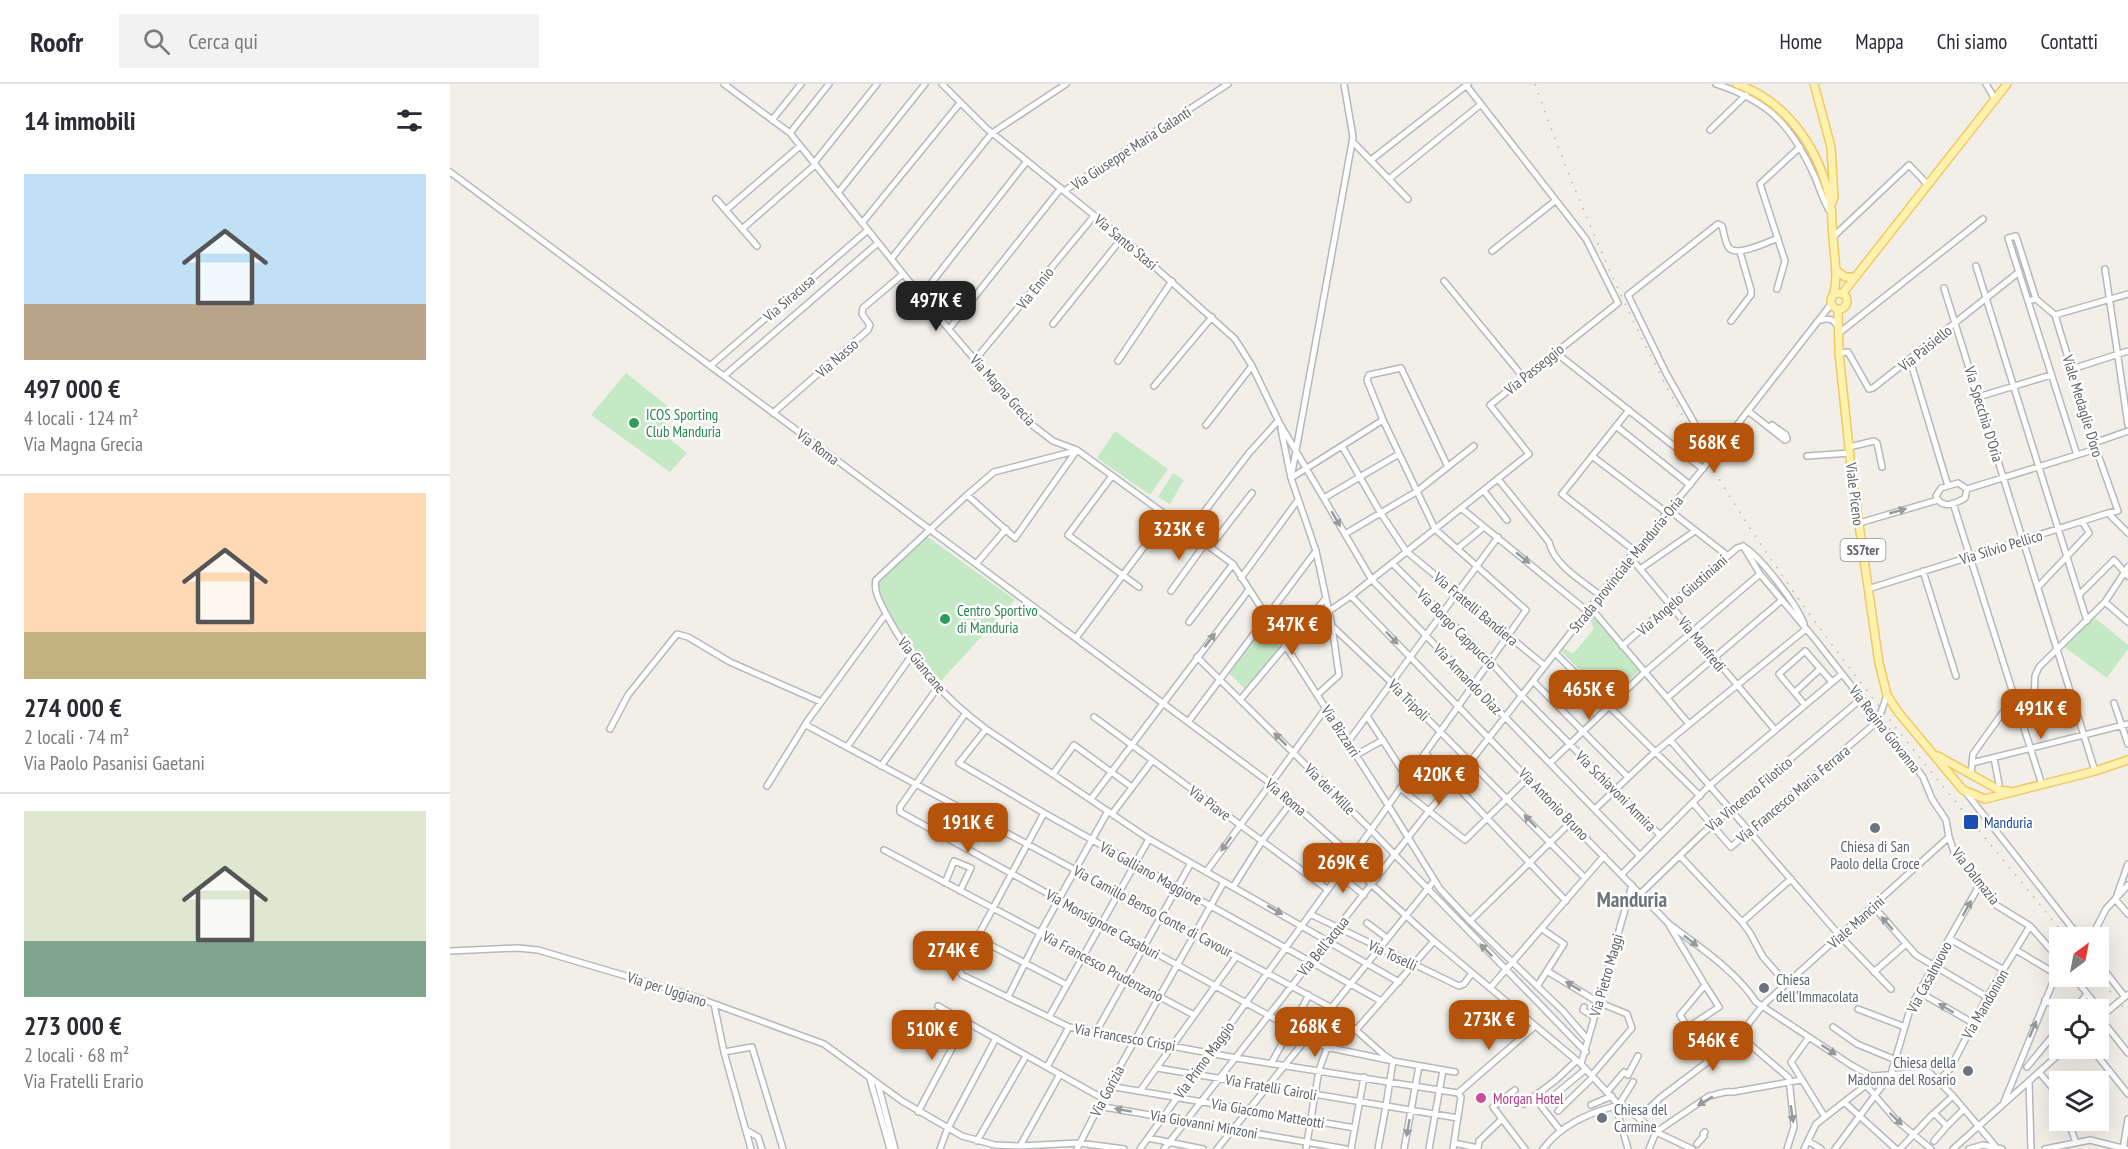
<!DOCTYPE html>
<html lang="it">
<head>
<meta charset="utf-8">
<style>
  body { margin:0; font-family:"PT Sans Narrow",sans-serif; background:#f2f2f3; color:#2b2b33; height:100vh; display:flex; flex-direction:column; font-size:22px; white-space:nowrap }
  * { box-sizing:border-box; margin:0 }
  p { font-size:20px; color:#7c7c81 }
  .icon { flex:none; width:33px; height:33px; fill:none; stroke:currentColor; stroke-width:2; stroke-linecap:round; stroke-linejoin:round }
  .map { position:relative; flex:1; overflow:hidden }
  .side { display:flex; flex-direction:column; background:#fff; width:450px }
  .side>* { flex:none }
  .needle { width:39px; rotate:32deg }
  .controls { position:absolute; left:1599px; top:843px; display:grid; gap:12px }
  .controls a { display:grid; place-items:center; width:60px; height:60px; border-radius:0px; background:#fff; box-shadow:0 6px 24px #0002; font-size:30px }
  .price { position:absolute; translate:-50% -51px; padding:0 14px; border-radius:12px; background:#b45309; color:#fff; font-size:20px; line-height:39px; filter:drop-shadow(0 2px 3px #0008) }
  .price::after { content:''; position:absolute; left:50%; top:36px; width:18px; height:14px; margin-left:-9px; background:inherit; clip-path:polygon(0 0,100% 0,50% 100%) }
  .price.active { background:#222; color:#fff }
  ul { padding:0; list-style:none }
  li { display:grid; align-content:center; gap:12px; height:318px; padding:0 24px }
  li+li { border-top:2px solid #e1e1e2 }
  li span { display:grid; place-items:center; height:186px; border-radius:0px; color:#555 }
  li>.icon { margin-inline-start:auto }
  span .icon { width:108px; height:108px; fill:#fffc; stroke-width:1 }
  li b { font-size:26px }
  h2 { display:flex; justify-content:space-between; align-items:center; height:72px; padding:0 24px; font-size:26px }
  header { display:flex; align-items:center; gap:36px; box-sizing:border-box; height:84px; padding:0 30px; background:#fff; border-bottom:2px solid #e1e1e2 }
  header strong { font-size:28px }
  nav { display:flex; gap:33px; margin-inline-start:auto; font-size:21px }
  .search { width:420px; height:54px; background:#f2f2f3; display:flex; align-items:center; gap:15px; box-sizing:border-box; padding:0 21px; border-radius:0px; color:#7c7c81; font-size:22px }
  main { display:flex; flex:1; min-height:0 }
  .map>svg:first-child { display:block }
</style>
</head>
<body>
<header>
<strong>Roofr</strong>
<div class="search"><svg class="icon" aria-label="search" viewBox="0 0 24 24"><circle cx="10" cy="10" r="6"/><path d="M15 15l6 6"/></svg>Cerca qui</div>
<nav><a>Home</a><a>Mappa</a><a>Chi siamo</a><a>Contatti</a></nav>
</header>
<main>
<section class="side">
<h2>14 immobili<svg class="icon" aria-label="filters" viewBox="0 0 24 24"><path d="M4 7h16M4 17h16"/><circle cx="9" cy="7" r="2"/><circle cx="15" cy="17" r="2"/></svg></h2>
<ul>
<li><span style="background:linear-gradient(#bfe0f5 70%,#b9a48a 0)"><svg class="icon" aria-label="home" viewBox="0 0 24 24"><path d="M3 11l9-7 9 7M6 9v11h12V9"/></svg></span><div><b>497 000 €</b><p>4 locali · 124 m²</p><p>Via Magna Grecia</p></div></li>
<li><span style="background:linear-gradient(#ffd9b3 75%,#c2b280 0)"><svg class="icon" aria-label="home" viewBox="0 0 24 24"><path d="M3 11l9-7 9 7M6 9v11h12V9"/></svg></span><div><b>274 000 €</b><p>2 locali · 74 m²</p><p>Via Paolo Pasanisi Gaetani</p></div></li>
<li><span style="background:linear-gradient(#dfe7d0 70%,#7fa58c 0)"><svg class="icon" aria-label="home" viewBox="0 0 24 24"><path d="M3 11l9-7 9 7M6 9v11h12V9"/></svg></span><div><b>273 000 €</b><p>2 locali · 68 m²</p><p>Via Fratelli Erario</p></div></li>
</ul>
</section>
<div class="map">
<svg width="1678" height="1065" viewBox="0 0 1678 1065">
  <rect width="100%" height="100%" fill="#f1efe8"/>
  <path fill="#c5e8c5" d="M176 289 225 328 210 347 237 369 220 388 141 331Z
    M665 347 718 385 700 411 647 374Z
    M723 389 734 396 720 420 708 413Z
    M475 451 565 516 489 599 453 553 429 507V498L433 491Z
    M1143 529 1189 587 1159 616 1111 567 1114 564 1123 570 1143 546V542L1137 532Z
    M1645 534 1678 561V565L1657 594 1613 562Z
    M814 541 830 563 795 605 779 589Z"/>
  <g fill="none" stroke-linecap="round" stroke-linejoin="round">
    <defs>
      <path id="minor" d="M274 0 340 49 479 222 577 337 603 357 627 366 783 480 938 721 990 805 1020 837 1113 927 1138 956
        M492 0 536 44 677 158 785 255 802 282 830 340 922 496 1190 772
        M1266 0C1320 18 1341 41 1364 91 1370 104 1373 118 1381 129
        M1536 0 1545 15
        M322 36 351 0
        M1260 46 1296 11
        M340 49 379 0
        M902 57 958 115
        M921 76 1018 0
        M364 79 427 0
        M0 88 820 699 927 794
        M939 95 1030 21
        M614 107 778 0
        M388 109 475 0
        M266 115 307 162
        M276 126 350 62
        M412 139 510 19
        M292 145 365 81
        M1383 153 1459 81 1478 101
        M1042 167 1105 117
        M441 175 542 49 616 0
        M1526 182 1637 537
        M1655 185 1678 341
        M994 197 1073 293
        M1494 204 1645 687
        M1327 205 1335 177 1310 100 1350 63
        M471 212 577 77
        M1586 215 1578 217 1558 154 1566 152 1586 215 1605 231 1644 359 1668 427 1658 429
        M1578 217 1627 371
        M1605 231 1678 210
        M1371 236C1379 234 1383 235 1388 242
        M1281 237 1301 211V206L1290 168
        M603 240 672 154
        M499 245 611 104
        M1389 249 1533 135
        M1105 268 1253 385
        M1389 269 1398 268 1419 305 1423 304 1569 188
        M525 276 644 132
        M1460 276 1498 402
        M668 277 722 197
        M260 282 418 146
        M1622 285 1678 267
        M274 292 428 159
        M704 302 762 233
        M1528 313 1601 291
        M1179 326 1112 410 1185 467
        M1298 327 1335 356 1337 355 1336 351 1322 341 1320 343
        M323 329 418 246 420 241 412 230 413 224 453 190
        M756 341 802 282
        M1166 342 1240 401
        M831 345 841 394 933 336
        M1644 359 1678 347
        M892 362 930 428 956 467 1095 582
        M1399 363 1424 357 1427 359 1432 383
        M625 367 544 388 517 411 426 496C423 508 431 519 436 530 460 575 495 615 536 645L699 755 949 898
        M1142 372 1217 429
        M1263 372 1216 289 1178 211 1268 140 1272 142C1274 148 1275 159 1279 164 1287 173 1318 158 1328 154
        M1357 372 1400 369
        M662 392 618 451 689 503
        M1048 395 1099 458C1104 481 1132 497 1150 511
        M1508 399 1517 405 1515 414C1505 420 1492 426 1486 412L1491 404Z
        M1517 405 1646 365
        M1034 407 1057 436
        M517 411 565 454 627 366
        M874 414 949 370
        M1503 419 1592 701
        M1011 424 1137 527
        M1219 426 1278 472
        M1409 439 1488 416
        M739 448 799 369 828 337
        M895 450 966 408 1024 362
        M1293 462 1310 490 1364 554 1473 693 1482 715 1496 736 1499 753 1504 768 1546 821 1580 842 1610 876
        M760 463 802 409
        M1294 463C1311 473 1348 522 1354 540
        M1007 465 1034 443
        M1180 473 1325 646
        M942 479 1037 574 1071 611 1210 751
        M526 480 556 445
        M1190 485 1245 447
        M1473 487 1506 592
        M791 494 848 416
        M1588 503 1639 449 1632 437
        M1418 505 1658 429 1678 449
        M721 507 755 460
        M1629 511 1664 476 1678 492
        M901 512 1219 840C1249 863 1285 886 1306 918L1401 981 1421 992
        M1655 518 1678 538
        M1140 523 1239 640
        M879 527 901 512 1079 370 1040 321 1168 219 1136 155 1016 1
        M739 538 783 480
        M882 542 941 598 1135 794
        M626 554 717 432
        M1172 562 1287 464 1293 462
        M1105 569 1250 712
        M747 573 921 746 1136 968
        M1083 597 1178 693
        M1345 608 1370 585
        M867 611 889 591 882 542 866 467 841 394 903 53 894 0
        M1217 614 1332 516
        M790 616 876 514
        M1584 616 1585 592 1589 583 1655 518 1678 483
        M1567 619 1621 609
        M1664 619 1678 660
        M1355 621 1329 590 1355 567 1382 598
        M515 630 450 723V728L876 963 943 977 936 1022 1008 1034
        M917 632 957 694
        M644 633 877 805
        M738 638 866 467
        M356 641 880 923 934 971 943 977 1005 988
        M160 645 178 611 227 550 238 553 280 578 371 618
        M536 645 509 679 594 729 931 917
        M1221 657 1390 852 1441 905
        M898 658 1048 453
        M397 663 462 571
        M975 669 1116 817
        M906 671 933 656
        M1544 674 1549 700
        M1100 679 1195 588 1310 490
        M1522 679 1678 640
        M431 682 488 603
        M603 690 624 661 682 703
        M1521 691 1523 670 1564 613
        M317 702 358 636 433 534 437 531
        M950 704 1015 756 1078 694
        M1514 706 1630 854
        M641 715 798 507
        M1243 719 1281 763 1428 637 1437 611
        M1145 725 1205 668 1356 545
        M594 729 527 854 510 880 509 885 512 891 619 943 786 974 1008 1009
        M662 730 702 677
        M434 766 744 931
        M902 771 903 779 922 801 984 857 1131 980 1167 1019
        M1230 772 1292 838 1300 849 1313 873 1328 890
        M756 788 876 624
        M888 790 914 811
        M1172 790 1260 701 1392 590
        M495 799 504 777 521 784 510 807
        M783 803 814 754 842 717
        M1191 809 1252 750 1411 615
        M1667 811 1678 780
        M1665 815 1678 830
        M1423 822 1466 871 1537 913
        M860 830 1009 902 1014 900 1022 889
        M1020 837 1121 738
        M1292 838 1341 795
        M917 839 937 854
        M1219 841 1255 901 1230 931 1258 978
        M527 854 617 901
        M1641 854 1656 825 1678 801
        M1500 855 1554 886
        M1566 866 1606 890
        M0 867 68 864 88 866 237 910 374 960 452 1017 512 1052 545 1061 570 1062 629 1059 674 1065
        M1648 878 1675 913
        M1097 887 1148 918 1177 930 1182 944 1142 991
        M1424 888 1456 860
        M1623 892 1654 931
        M1088 901 1114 860 1092 845
        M1040 904 1154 772
        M1469 908 1523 939
        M558 913 590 849 658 727
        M1595 916 1610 926
        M264 920 274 968 302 963 333 1065
        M488 922 652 1014
        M1134 923 1133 926 1144 933
        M1408 925 1455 943
        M1624 926 1637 910
        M1652 932 1677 911
        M599 933 699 755
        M1650 934 1678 969
        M1383 943 1407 960 1446 976
        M1237 944 1269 923 1255 901
        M906 946 984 857
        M646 948 741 779
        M1290 952 1339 994 1344 1043 1337 1065
        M1359 953 1341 978 1375 1033
        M1641 964 1678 1010
        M274 968 301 1065
        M822 978 859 911
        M1131 980 1182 801
        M597 983 619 943
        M1577 983 1610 943
        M707 984 936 1022 928 1065
        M1589 988 1610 1013
        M1421 992 1479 988 1503 1012 1547 1064
        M420 995 440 1065
        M1107 995 1126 977
        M1488 997 1500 985 1537 913 1580 842
        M1579 997 1581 1065
        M428 1000 445 1065
        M1416 1001 1445 1035 1481 1065
        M659 1002 905 1044
        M1065 1006 1043 1023 1075 1065
        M690 1007 786 873
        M1157 1008 1174 988 1178 991 1188 972
        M1008 1009 1085 942
        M1394 1018 1446 1065
        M1554 1018 1610 881
        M1170 1019 1183 998
        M1074 1020 1106 996
        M1171 1020 1206 1048 1242 1065
        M1141 1021 1162 1012
        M648 1022 896 1065
        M1166 1023 1178 1065
        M1108 1027 1143 993
        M468 1028 516 938
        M1485 1030 1497 1042 1514 1025
        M1189 1034 1210 1014 1285 957 1313 921 1499 753
        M1618 1036 1626 1059
        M296 1046 308 1053 312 1065
        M1110 1046 1091 1022 1136 985
        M1206 1048 1259 1012C1268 1011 1274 1006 1283 1008L1351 996
        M698 1054 753 1065
        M527 1057 576 972
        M1358 1057 1371 1065
        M1484 1057 1497 1042
        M1004 1059 1028 1064
        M1247 1060 1254 1052 1253 1050 1255 1048
        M570 1062 610 990
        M490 1065 497 1046 546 954
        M627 1065 659 1002 774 798
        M690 1065 921 746 1076 526 985 445 933 336 917 296 919 291 951 284 997 381
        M714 1065 978 728 1020 678 1150 511 1259 377 1382 219
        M767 1065 984 797
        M856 1065 869 986 889 931
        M901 1065 914 993
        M954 1065 969 982
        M979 1065 993 986
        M1003 1065 1011 1013 1008 1009
        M1028 1065 1029 1057 1052 1035
        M1093 1065C1111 1041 1137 1030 1165 1022
        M1199 1065 1206 1048
        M1354 1065 1366 1040 1416 1001 1421 992
        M1385 1065 1441 990 1461 922 1530 800
        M1450 1065 1481 1032 1503 1012
        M1503 1065 1616 964
        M1519 1065 1533 1061 1552 1065
        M1595 1065 1640 1056 1676 1065
        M1673 1065 1678 1035"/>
      <path id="major" d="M1287 0C1340 19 1371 68 1381 121 1382 132 1382 143 1383 153 1384 172 1389 194 1383 212
        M1364 0 1381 63 1384 113 1381 121
        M1386 186 1395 193H1405
        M1381 217a8 8 0 1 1 16 0a8 8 0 1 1-16 0Z
        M1392 210 1557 0
        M1388 225 1389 269 1402 392 1429 579 1437 611 1448 628 1513 706 1535 715 1645 687 1678 676
        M1488 672 1549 706 1558 707"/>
    </defs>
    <use href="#minor" stroke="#b5b8bc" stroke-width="8"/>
    <use href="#major" stroke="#f2c960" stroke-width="10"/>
    <use href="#minor" stroke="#fff" stroke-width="5"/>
    <use href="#major" stroke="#fff2af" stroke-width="7"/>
    <path stroke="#b6b7b8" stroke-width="1.5" stroke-dasharray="1.5 8" stroke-linecap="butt" d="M1085 0C1142 160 1213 314 1308 456 1401 596 1511 723 1617 854
      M1648 892 1678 929"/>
  </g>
  <defs><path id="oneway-solid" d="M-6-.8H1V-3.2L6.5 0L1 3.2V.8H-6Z" transform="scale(1.5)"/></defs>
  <g fill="#979a9d">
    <use href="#oneway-solid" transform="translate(1448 427) rotate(-16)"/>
    <use href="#oneway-solid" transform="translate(886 435) rotate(60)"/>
    <use href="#oneway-solid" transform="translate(1073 474) rotate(39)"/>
    <use href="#oneway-solid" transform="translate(942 554) rotate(46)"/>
    <use href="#oneway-solid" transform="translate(760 556) rotate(-53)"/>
    <use href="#oneway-solid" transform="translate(830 655) rotate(-135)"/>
    <use href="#oneway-solid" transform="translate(1080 737) rotate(-134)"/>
    <use href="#oneway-solid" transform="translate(776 760) rotate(126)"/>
    <use href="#oneway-solid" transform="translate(1517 824) rotate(-61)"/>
    <use href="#oneway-solid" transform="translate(825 826) rotate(30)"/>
    <use href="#oneway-solid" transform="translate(1437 839) rotate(-131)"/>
    <use href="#oneway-solid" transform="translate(1241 857) rotate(38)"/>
    <use href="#oneway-solid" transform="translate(1036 866) rotate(-135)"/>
    <use href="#oneway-solid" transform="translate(1123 902) rotate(-149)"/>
    <use href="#oneway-solid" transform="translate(1496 924) rotate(-149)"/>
    <use href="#oneway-solid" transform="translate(1583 945) rotate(-67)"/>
    <use href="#oneway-solid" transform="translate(1379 966) rotate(34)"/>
    <use href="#oneway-solid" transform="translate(1255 1017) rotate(150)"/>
    <use href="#oneway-solid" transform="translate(673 1026) rotate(-170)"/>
    <use href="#oneway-solid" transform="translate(1342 1030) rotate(82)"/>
    <use href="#oneway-solid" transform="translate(1446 1035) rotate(44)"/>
    <use href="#oneway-solid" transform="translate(958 1044) rotate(100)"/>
  </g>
  <g fill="#2e9e5b" stroke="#fff" stroke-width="2">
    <circle cx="184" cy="339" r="6"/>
    <circle cx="495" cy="535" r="6"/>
  </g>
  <rect fill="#1a4fb4" stroke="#fff" stroke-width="2" x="1513" y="730" width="16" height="16" rx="3"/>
  <g fill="#6b7280" stroke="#fff" stroke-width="2">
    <circle cx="1425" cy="744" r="6"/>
    <circle cx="1314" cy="904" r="6"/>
    <circle cx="1518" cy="987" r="6"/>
    <circle cx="1152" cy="1034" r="6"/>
  </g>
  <circle fill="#d1479c" stroke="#fff" stroke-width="2" cx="1031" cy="1014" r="6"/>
  <g text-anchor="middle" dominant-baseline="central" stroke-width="5" stroke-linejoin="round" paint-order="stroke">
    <rect fill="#fff" stroke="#8f9295" stroke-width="1.5" x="1390.5" y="455" width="45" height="22" rx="4.5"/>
    <g font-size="14" font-weight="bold" fill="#5f6368">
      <text x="1413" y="466">SS7ter</text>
    </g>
    <g font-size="15" fill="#5f6368" stroke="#fff">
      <text transform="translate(681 64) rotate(-33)">Via Giuseppe Maria Galanti</text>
      <text transform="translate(676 158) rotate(40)">Via Santo Stasi</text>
      <text transform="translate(585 204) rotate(-51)">Via Ennio</text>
      <text transform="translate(339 214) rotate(-41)">Via Siracusa</text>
      <text transform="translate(1475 264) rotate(-39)">Via Paisiello</text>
      <text transform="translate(387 274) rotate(-41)">Via Nasso</text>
      <text transform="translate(1084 285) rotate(-39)">Via Passeggio</text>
      <text transform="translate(553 306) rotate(48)">Via Magna Grecia</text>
      <text transform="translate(1633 322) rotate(73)">Viale Medaglie D'oro</text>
      <text transform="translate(1534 330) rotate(73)">Via Specchia D'Oria</text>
      <text transform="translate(368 363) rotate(37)">Via Roma</text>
      <text transform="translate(1405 410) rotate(83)">Viale Piceno</text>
      <text transform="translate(1551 463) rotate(-17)">Via Silvio Pellico</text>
      <text transform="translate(1176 480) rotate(-51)">Strada provinciale Manduria-Oria</text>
      <text transform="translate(1232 511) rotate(-41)">Via Angelo Giustiniani</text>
      <text transform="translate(1026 525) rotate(40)">Via Fratelli Bandiera</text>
      <text transform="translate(1007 545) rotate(45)">Via Borgo Cappuccio</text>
      <text transform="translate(1252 560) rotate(51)">Via Manfredi</text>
      <text transform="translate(472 581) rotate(51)">Via Giancane</text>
      <text transform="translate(1018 595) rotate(46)">Via Armando Diaz</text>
      <text transform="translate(959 616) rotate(45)">Via Tripoli</text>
      <text transform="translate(1435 645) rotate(52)">Via Regina Giovanna</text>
      <text transform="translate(891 647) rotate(57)">Via Bizzarri</text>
      <text transform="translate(880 705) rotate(45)">Via dei Mille</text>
      <text transform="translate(1166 707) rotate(45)">Via Schiavoni Armira</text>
      <text transform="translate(1299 710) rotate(-40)">Via Vincenzo Filotico</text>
      <text transform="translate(1343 710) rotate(-40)">Via Francesco Maria Ferrara</text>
      <text transform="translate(836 713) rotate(40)">Via Roma</text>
      <text transform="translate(760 719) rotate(36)">Via Piave</text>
      <text transform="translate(1104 720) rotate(46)">Via Antonio Bruno</text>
      <text transform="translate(701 789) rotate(29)">Via Galliano Maggiore</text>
      <text transform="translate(1526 792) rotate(52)">Via Dalmazia</text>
      <text transform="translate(703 827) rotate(28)">Via Camillo Benso Conte di Cavour</text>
      <text transform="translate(1406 838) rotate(-42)">Viale Mancini</text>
      <text transform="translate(653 840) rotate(29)">Via Monsignore Casaburi</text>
      <text transform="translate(873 862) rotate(-51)">Via Bell'acqua</text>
      <text transform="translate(943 871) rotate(25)">Via Toselli</text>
      <text transform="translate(653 882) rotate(28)">Via Francesco Prudenzano</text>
      <text transform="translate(1156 891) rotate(-74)">Via Pietro Maggi</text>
      <text transform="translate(1479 893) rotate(-62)">Via Casalnuovo</text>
      <text transform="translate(217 905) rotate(18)">Via per Uggiano</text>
      <text transform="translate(1535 920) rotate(-60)">Via Mandonion</text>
      <text transform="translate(675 953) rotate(10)">Via Francesco Crispi</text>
      <text transform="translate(754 976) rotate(-54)">Via Primo Maggio</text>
      <text transform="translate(821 1003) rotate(10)">Via Fratelli Cairoli</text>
      <text transform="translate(657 1007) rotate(-62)">Via Gorizia</text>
      <text transform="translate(818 1029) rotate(10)">Via Giacomo Matteotti</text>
      <text transform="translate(754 1040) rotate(10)">Via Giovanni Minzoni</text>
    </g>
    <g font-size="15" fill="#27864d" stroke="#fff" text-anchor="start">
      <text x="196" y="330">ICOS Sporting<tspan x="196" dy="17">Club Manduria</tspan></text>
      <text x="507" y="526">Centro Sportivo<tspan x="507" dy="17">di Manduria</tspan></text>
    </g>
    <g font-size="15" fill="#164399" stroke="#fff" text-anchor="start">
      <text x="1534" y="738">Manduria</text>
    </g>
    <g font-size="15" fill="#5b616d" stroke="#fff" text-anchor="start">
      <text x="1425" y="762" text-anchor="middle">Chiesa di San<tspan x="1425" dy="17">Paolo della Croce</tspan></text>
      <text x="1326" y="895">Chiesa<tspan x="1326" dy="17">dell'Immacolata</tspan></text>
      <text x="1506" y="978" text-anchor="end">Chiesa della<tspan x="1506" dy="17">Madonna del Rosario</tspan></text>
      <text x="1164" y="1025">Chiesa del<tspan x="1164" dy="17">Carmine</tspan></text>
    </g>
    <g font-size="15" fill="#b23c85" stroke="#fff" text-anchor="start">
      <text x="1043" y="1014">Morgan Hotel</text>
    </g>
    <g font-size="21" font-weight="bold" fill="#70757a" stroke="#fff">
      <text x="1182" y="815">Manduria</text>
    </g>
  </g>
</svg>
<div class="controls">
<a><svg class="needle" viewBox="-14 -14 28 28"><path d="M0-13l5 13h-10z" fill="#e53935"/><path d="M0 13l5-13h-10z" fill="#7c7c81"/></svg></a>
<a><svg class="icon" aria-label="locate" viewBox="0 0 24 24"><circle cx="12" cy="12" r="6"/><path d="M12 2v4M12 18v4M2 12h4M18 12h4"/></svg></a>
<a><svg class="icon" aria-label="layers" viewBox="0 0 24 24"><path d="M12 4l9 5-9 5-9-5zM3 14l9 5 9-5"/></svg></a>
</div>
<b class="price active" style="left:486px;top:248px">497K €</b>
<b class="price" style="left:1264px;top:390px">568K €</b>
<b class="price" style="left:729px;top:477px">323K €</b>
<b class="price" style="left:842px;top:572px">347K €</b>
<b class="price" style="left:1139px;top:637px">465K €</b>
<b class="price" style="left:1591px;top:656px">491K €</b>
<b class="price" style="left:989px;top:722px">420K €</b>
<b class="price" style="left:518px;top:770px">191K €</b>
<b class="price" style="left:893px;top:810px">269K €</b>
<b class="price" style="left:503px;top:898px">274K €</b>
<b class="price" style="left:1039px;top:967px">273K €</b>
<b class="price" style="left:865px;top:974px">268K €</b>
<b class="price" style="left:482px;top:977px">510K €</b>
<b class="price" style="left:1263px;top:988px">546K €</b>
</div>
</main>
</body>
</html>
